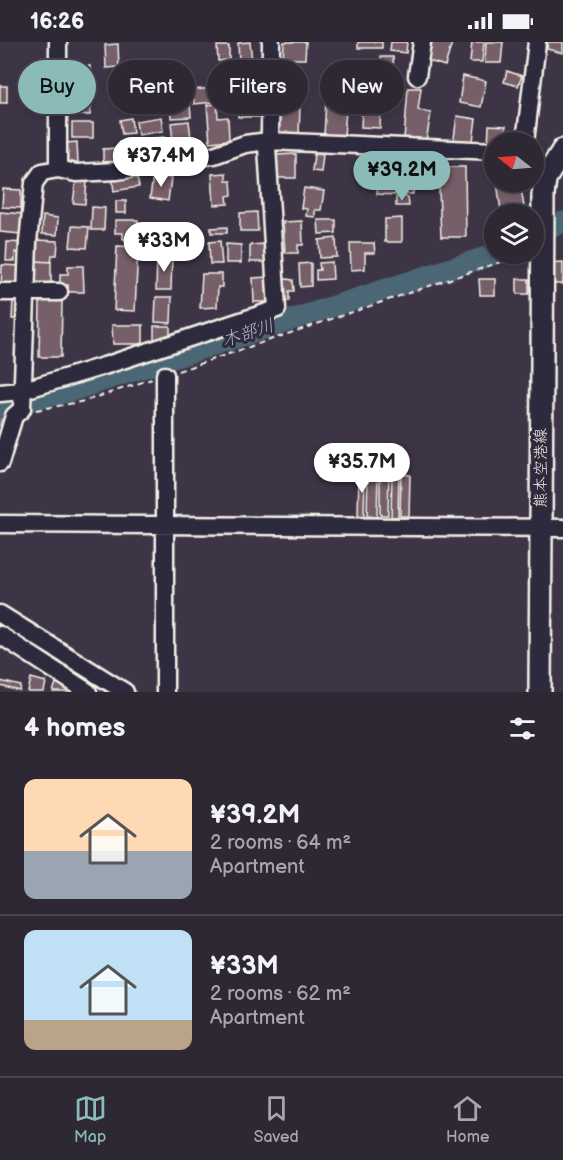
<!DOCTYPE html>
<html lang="en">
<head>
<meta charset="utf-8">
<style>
  body { margin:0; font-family:"Balsamiq Sans","Klee One",sans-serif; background:#3a3440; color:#f1f3f6; height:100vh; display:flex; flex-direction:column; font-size:22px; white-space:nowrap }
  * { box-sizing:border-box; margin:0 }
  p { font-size:20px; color:#a7a6ac }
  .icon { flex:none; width:33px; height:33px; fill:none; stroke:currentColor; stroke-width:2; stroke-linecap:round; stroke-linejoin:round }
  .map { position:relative; height:650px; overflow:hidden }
  .drawer { display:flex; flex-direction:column; background:#2e2834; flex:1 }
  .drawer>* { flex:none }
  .top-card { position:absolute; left:18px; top:18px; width:528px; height:54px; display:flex; gap:12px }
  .needle { width:39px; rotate:287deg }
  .tools { position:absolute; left:484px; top:90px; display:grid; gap:12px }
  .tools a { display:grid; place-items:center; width:60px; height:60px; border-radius:50%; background:#2e2834; box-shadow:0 3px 9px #0003,0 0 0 2px #49444f; font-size:30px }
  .price { position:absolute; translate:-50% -51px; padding:0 14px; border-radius:21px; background:#fff; color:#222; font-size:20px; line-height:39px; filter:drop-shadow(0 2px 3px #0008) }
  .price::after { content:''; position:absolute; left:50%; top:36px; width:18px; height:14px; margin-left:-9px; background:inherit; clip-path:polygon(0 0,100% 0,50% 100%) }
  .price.on { background:#8bbbb9; color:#111 }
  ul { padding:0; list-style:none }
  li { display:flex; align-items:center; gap:18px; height:150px; padding:0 24px }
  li+li { border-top:2px solid #49444f }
  li span { display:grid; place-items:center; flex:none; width:168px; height:120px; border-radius:12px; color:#555 }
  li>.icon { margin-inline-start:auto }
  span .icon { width:72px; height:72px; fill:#fffc; stroke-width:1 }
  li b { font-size:26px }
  h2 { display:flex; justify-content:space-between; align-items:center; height:72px; padding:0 24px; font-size:26px }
  .chip { padding:0 21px; border-radius:27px; background:#2e2834; box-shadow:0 3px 9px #0003,0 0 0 2px #49444f; font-size:21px; line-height:54px }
  .chip.on { background:#8bbbb9; color:#111 }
  .status { display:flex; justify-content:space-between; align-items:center; height:42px; padding:0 30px; background:#2e2834; direction:ltr }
  .status svg { height:16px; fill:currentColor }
  .tab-bar { display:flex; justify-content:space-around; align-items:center; height:84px; border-top:2px solid #49444f; background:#2e2834; font-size:16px; color:#a7a6ac }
  .tab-bar a { display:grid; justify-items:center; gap:3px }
  .tab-bar .on { color:#8bbbb9 }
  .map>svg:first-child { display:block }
</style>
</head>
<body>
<div class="status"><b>16:26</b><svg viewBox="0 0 49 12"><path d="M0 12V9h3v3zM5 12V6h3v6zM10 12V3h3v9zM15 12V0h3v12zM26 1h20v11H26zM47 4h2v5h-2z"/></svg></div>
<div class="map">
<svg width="563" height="650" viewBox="0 0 563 650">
  <rect width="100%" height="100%" fill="#3d3546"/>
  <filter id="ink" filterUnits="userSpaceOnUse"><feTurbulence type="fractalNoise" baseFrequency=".0167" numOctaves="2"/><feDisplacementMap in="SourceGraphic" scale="12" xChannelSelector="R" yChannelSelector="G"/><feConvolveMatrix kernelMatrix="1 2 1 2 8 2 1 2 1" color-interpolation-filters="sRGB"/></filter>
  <g filter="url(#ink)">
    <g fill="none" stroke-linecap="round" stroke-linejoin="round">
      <path stroke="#8f9ea2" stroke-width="4" d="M0 383 5 365
        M54 615 108 650"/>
      <path stroke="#4c6674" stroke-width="21" d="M534 194 563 180
        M0 366 71 349 495 212"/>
    </g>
    <path fill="#775f69" stroke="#f4f1e8" stroke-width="1.5" d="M250 0 252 19 239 20 238 1Z
      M284 0H306L305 17H283Z
      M358 0H382V6H358Z
      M391 0H407L406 11 390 9Z
      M431 0 452 1 445 24 426 18Z
      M472 0H484L482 20H470Z
      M486 0H503L501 21H485Z
      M548 0H563V11L547 7Z
      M118 2 119 25 106 26 105 3Z
      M217 4H229V18L218 19Z
      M381 15H393L394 35H381Z
      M68 24H90V42H69Z
      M249 25V47L220 48 219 27Z
      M507 29 522 34 518 44 504 40Z
      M275 31H288L289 53 276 54Z
      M463 34 486 39 481 65 459 61Z
      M327 41 348 42 344 94 324 93Z
      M0 44H7V61H0Z
      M212 46 214 60 194 62 193 48Z
      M408 46H421L418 68 431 71 426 99 404 97Z
      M363 48 389 50V63L381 62 380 86 361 85Z
      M189 49 191 75 171 76 169 51Z
      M77 50 92 51 90 73H76Z
      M156 50 158 67 142 69 140 52Z
      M218 52H235V66L219 67Z
      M239 53H261L260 75H238Z
      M217 62 218 76 228 75 229 98 210 100 207 63Z
      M280 62 300 63 299 94 279 93Z
      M457 74 476 77 472 106 453 103Z
      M161 75 163 89 138 93 136 79Z
      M131 76 133 91 122 92 120 78Z
      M189 79 192 105 174 107 171 81Z
      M72 81H93V96H72Z
      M489 83 506 84 504 100H495V105L488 104Z
      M164 95 166 112 149 114 147 97Z
      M134 99 137 119 121 121 119 101Z
      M77 100 78 122 65 123V101Z
      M117 106V125H103V107Z
      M296 112V136H277L276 113Z
      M314 112 323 113 321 130 312 129Z
      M379 123 396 124 395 153 377 152Z
      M399 124 414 125 413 152H398Z
      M438 125H465L466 195H441Z
      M136 130 139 145 114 149 112 135Z
      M226 131V139H231L232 153 227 154 228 162 214 163 212 132Z
      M153 134 171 136 168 159 150 156Z
      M76 139 87 140 85 162 73 161Z
      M497 140H520L524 165 501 169Z
      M304 146 324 149 321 168H315V175L306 174 307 167 301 166Z
      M3 147 21 148V166L2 165Z
      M396 155H408L409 164H396Z
      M116 159H126V171H116Z
      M92 165 105 166 104 188H91Z
      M0 170 23 172 21 192 0 190Z
      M257 170 258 189H240V171Z
      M43 174 58 176 57 193 42 192Z
      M402 176V200H385V177Z
      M115 178H138V197H123V191H115Z
      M318 178H336V191L319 192Z
      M302 179 303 203H298V211H285L283 180Z
      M72 184 89 185 87 206 70 205Z
      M227 185V191H211V186Z
      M336 196 337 215 320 216 319 198Z
      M36 198 58 199 57 213H52L51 220 35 219Z
      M220 199 222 222H210L209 200Z
      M7 200 25 201 24 211 15 210V219H6Z
      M350 201H374L375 211H365V227L351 228Z
      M226 202 241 203V221H226Z
      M265 202 266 220H250V203Z
      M117 204 138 205 135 269 114 268Z
      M157 214H172L171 248H156Z
      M35 219 51 220V243L34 242Z
      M332 220 333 237 316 238V228H320L319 221Z
      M563 220V242H549V221Z
      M311 221V244L300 245 299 222Z
      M2 223 22 224 21 243 1 246Z
      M68 224H83L84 250H68V243H60V232H68Z
      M202 232H222V245H218L217 265 200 266Z
      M268 235V260H254L253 236Z
      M279 236 293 238 294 249H289V259H281Z
      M479 237H495V253H480Z
      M517 237H529V252H517Z
      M156 255H172L171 281 155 280Z
      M13 257 24 258 23 277H12Z
      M40 259H62L61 315H39Z
      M112 283H143V302H113Z
      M154 284H170V300L154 299Z
      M359 430H365L364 475 358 474Z
      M368 430H378L377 475 367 474Z
      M380 430H389L388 473H380Z
      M392 430H399L398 475H391Z
      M401 432 410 433 409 474H400Z
      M31 636 46 640 44 650H28Z
      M0 639 21 644 20 649 0 644Z
      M56 641 73 646 72 650H53Z"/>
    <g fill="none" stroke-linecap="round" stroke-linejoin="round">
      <defs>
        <path id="minor" d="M58 0V127
          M417 34 422 0
          M525 100 537 0
          M0 250H59
          M165 333V650
          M0 351 21 349 104 324 277 267 267 105 270 92 271 0
          M0 421 14 374 22 367 28 200 34 141 42 130 58 127 76 131 117 129 214 113 245 102 268 99 495 109
          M0 482 563 486
          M0 572 125 650
          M0 593 88 650"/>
        <path id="major" d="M540 650 543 154 545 137 563 108"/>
      </defs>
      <use href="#minor" stroke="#f4f1e8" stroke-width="21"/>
      <use href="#major" stroke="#f4f1e8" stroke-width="26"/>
      <path stroke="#f4f1e8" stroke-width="2" stroke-dasharray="6 4.5" stroke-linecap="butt" d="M178 329 524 212
        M36 368 85 359 152 337"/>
      <use href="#minor" stroke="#2f2a3d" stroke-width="16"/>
      <use href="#major" stroke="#2f2a3d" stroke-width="21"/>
    </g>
  </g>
  <g text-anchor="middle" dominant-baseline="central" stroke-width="6" stroke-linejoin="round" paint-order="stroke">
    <g font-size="16" fill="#f4f1e8" stroke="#2f2a3d">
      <text transform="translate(541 426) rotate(-90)">熊本空港線</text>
    </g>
    <g font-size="18" font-style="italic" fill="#b1b9ba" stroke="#2f2a3d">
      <text transform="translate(248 291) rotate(-18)">木部川</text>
    </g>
  </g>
</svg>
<div class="tools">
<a><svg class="needle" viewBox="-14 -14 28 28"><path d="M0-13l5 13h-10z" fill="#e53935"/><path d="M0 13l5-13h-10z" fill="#a7a6ac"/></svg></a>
<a><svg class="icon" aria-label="layers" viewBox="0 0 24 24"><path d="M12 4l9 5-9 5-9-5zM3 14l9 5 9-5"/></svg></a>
</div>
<b class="price" style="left:161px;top:146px">¥37.4M</b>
<b class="price on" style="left:402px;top:160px">¥39.2M</b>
<b class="price" style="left:164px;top:231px">¥33M</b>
<b class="price" style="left:362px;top:452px">¥35.7M</b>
<div class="top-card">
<a class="chip on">Buy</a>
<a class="chip">Rent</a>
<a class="chip">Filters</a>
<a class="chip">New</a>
</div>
</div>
<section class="drawer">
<h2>4 homes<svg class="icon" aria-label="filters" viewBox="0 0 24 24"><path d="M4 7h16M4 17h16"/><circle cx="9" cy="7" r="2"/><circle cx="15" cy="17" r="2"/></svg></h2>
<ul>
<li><span style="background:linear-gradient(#ffd9b3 60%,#9aa5b1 0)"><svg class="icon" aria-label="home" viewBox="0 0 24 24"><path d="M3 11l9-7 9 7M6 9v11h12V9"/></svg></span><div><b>¥39.2M</b><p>2 rooms · 64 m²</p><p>Apartment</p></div></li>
<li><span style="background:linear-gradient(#bfe0f5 75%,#b9a48a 0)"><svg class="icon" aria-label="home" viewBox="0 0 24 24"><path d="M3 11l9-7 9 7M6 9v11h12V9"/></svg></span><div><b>¥33M</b><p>2 rooms · 62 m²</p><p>Apartment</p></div></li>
</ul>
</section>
<nav class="tab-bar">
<a class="on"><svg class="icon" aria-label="map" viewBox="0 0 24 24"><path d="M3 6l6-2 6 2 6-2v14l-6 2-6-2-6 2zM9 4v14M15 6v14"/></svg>Map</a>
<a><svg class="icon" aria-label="saved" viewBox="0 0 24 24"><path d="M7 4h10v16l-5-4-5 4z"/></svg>Saved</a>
<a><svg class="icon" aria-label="home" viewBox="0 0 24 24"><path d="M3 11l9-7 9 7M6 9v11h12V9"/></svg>Home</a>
</nav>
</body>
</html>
